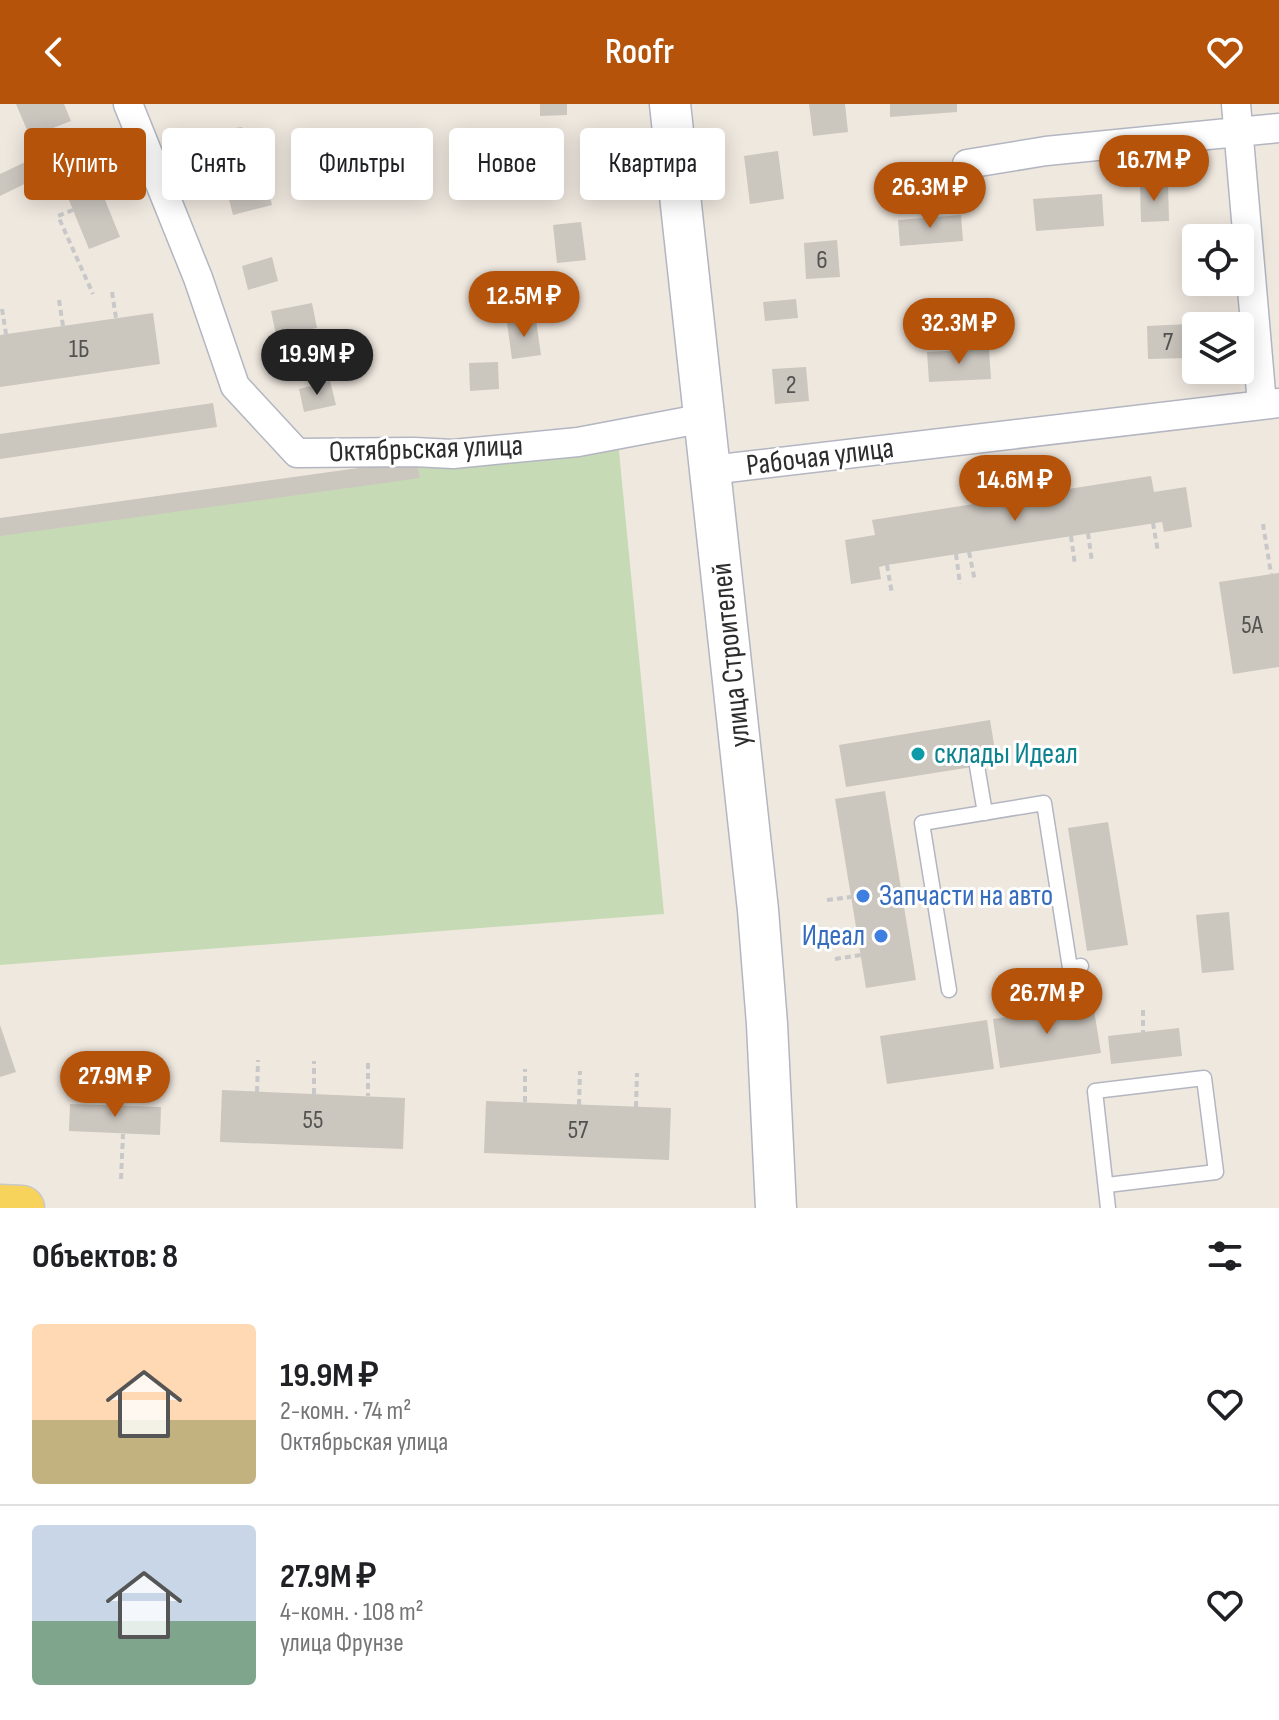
<!DOCTYPE html>
<html lang="ru">
<head>
<meta charset="utf-8">
<style>
  body { margin:0; font-family:"Sofia Sans Condensed",sans-serif; background:#f2f2f2; color:#202124; height:100vh; display:flex; flex-direction:column; font-size:30px; white-space:nowrap }
  * { box-sizing:border-box; margin:0 }
  p { font-size:26px; color:#757577 }
  .icon { flex:none; width:44px; height:44px; fill:none; stroke:currentColor; stroke-width:2; stroke-linecap:round; stroke-linejoin:round }
  .map { position:relative; height:1104px; overflow:hidden }
  .side { display:flex; flex-direction:column; background:#fff; flex:1 }
  .side>* { flex:none }
  .banner { position:absolute; left:24px; top:24px; width:800px; height:72px; display:flex; gap:16px }
  .fabs { position:absolute; left:1182px; top:120px; display:grid; gap:16px }
  .fabs a { display:grid; place-items:center; width:72px; height:72px; border-radius:8px; background:#fff; box-shadow:0 4px 20px #0003; font-size:40px }
  .price { position:absolute; translate:-50% -68px; padding:0 18px; border-radius:28px; background:#b45309; color:#fff; font-size:26px; line-height:52px; filter:drop-shadow(0 2px 4px #0008) }
  .price::after { content:''; position:absolute; left:50%; top:48px; width:24px; height:18px; margin-left:-12px; background:inherit; clip-path:polygon(0 0,100% 0,50% 100%) }
  .price.active { background:#222; color:#fff }
  ul { padding:0; list-style:none }
  li { display:flex; align-items:center; gap:24px; height:200px; padding:0 32px }
  li+li { border-top:2px solid #e0e0e0 }
  li span { display:grid; place-items:center; flex:none; width:224px; height:160px; border-radius:8px; color:#555 }
  li>.icon { margin-inline-start:auto }
  span .icon { width:96px; height:96px; fill:#fffc; stroke-width:1 }
  li b { font-size:34px }
  h2 { display:flex; justify-content:space-between; align-items:center; height:96px; padding:0 32px; font-size:34px }
  .pill { padding:0 28px; border-radius:8px; background:#fff; box-shadow:0 4px 20px #0003; font-size:28px; line-height:72px }
  .pill.active { background:#b45309; color:#fff }
  header { display:flex; justify-content:space-between; align-items:center; height:104px; padding:0 32px; background:#b45309; color:#fff; font-size:36px; font-weight:600 }
  .map>svg:first-child { display:block }
</style>
</head>
<body>
<header><svg class="icon" aria-label="back" viewBox="0 0 24 24"><path d="M15 5l-7 7 7 7"/></svg>Roofr<svg class="icon" aria-label="heart" viewBox="0 0 24 24"><path d="M12 20l-8-8c-3-5 5-10 8-4 3-6 11-1 8 4z"/></svg></header>
<div class="map">
<svg width="1279" height="1104" viewBox="0 0 1279 1104">
  <rect width="100%" height="100%" fill="#efe8df"/>
  <path fill="#c7dab6" d="M618 337 664 810 0 861V420Z"/>
  <path fill="#cbc6be" d="M16 0H64L71 17 30 33Z
    M540 0H567V11L540 12Z
    M809 0H845L848 28 813 32Z
    M890 0H957V8L890 13Z
    M242 23 247 51 219 55 214 27Z
    M778 47 784 95 750 100 744 52Z
    M34 54 43 71 0 92V70Z
    M88 54 120 133 89 145 57 67Z
    M264 71 272 101 233 111 225 80Z
    M1140 80H1168L1169 117 1141 118Z
    M1102 90 1104 122 1036 127 1033 95Z
    M961 111 963 137 900 142 898 116Z
    M581 118 586 156 557 159 553 121Z
    M837 136 840 173 806 175 804 139Z
    M272 153 278 177 248 186 242 162Z
    M796 195 798 214 765 217 763 198Z
    M312 199 317 224 276 231 271 207Z
    M153 209 160 260 0 283V231Z
    M536 216 541 251 512 255 507 219Z
    M1189 220 1190 254 1148 255 1147 222Z
    M989 245 991 275 929 278 927 248Z
    M498 258 499 285 470 287 469 259Z
    M806 263 809 297 775 300 772 265Z
    M330 277 336 301 304 308 299 285Z
    M213 299 217 323 0 355V330Z
    M416 356 420 374 0 432V414Z
    M1151 372 1154 388 1186 383 1192 423 1164 428 1162 418 887 461 879 463 881 475 851 480 845 436 875 431 872 416Z
    M1279 469V563L1233 570 1219 478Z
    M990 616 997 659 846 683 839 641Z
    M885 687 916 876 866 884 835 695Z
    M1108 718 1128 841 1087 847 1068 724Z
    M1229 808 1234 866 1202 869 1196 811Z
    M1093 900 1101 949 1000 964 993 915Z
    M987 916 994 965 887 980 880 932Z
    M0 921 16 968 0 973Z
    M1179 924 1182 952 1111 960 1108 932Z
    M222 986 405 994 403 1045 220 1038Z
    M486 997 671 1004 669 1056 484 1049Z
    M70 1000 161 1003 160 1031 69 1027Z"/>
  <g fill="none" stroke-linecap="round" stroke-linejoin="round">
    <defs>
      <path id="lane" d="M977 662 985 709
        M949 886 922 719 1044 699 1070 864 1081 862
        M1107 1081 1216 1068 1204 974 1095 987 1108 1104"/>
      <path id="street" d="M128 0 198 174 235 282 297 349 414 348 453 350 578 338 705 314
        M1236 0 1262 300
        M967 60 1046 47 1279 24
        M711 366 1279 299"/>
      <path id="secondary" d="M670 0 758 806 767 920 776 1104"/>
      <path id="primary" d="M0 1103 22 1104"/>
    </defs>
    <use href="#lane" stroke="#b3b6c1" stroke-width="17"/>
    <use href="#street" stroke="#b3b6c1" stroke-width="31"/>
    <use href="#secondary" stroke="#b3b6c1" stroke-width="43"/>
    <use href="#primary" stroke="#c8c8c8" stroke-width="47"/>
    <path stroke="#c8c8c8" stroke-width="4" stroke-dasharray="6 4" stroke-linecap="butt" d="M73 106 58 112 93 190
      M112 188 116 214
      M59 196 63 222
      M2 205 6 230
      M1153 419 1158 448
      M1263 420 1271 470
      M1088 429 1092 458
      M1071 432 1075 461
      M969 448 975 477
      M956 450 960 480
      M887 461 892 490
      M827 796 851 793
      M835 855 861 851
      M1143 906V928
      M368 959V992
      M257 988 258 956
      M314 990V957
      M525 998V965
      M579 1001 580 967
      M636 1003 637 969
      M121 1075 123 1030"/>
    <use href="#lane" stroke="#fff" stroke-width="14"/>
    <use href="#street" stroke="#fff" stroke-width="28"/>
    <use href="#secondary" stroke="#fff" stroke-width="40"/>
    <use href="#primary" stroke="#f8d35c" stroke-width="44"/>
  </g>
  <circle fill="#0f9aa8" stroke="#fff" stroke-width="3" cx="918" cy="650" r="8"/>
  <g fill="#3f7fe0" stroke="#fff" stroke-width="3">
    <circle cx="863" cy="792" r="8"/>
    <circle cx="881" cy="832" r="8"/>
  </g>
  <g text-anchor="middle" dominant-baseline="central" stroke-width="6" stroke-linejoin="round" paint-order="stroke">
    <g font-size="26" fill="#545351">
      <text x="822" y="156">6</text>
      <text x="1168" y="238">7</text>
      <text x="79" y="245">1Б</text>
      <text x="791" y="281">2</text>
      <text x="1252" y="521">5А</text>
      <text x="313" y="1016">55</text>
      <text x="578" y="1026">57</text>
    </g>
    <g font-size="30" fill="#2d2d2d" stroke="#fff">
      <text transform="translate(426 345) rotate(-2)">Октябрьская улица</text>
      <text transform="translate(820 353) rotate(-7)">Рабочая улица</text>
      <text transform="translate(731 551) rotate(-96)">улица Строителей</text>
    </g>
    <g font-size="30" fill="#0d838f" stroke="#fff" text-anchor="start">
      <text x="934" y="650">склады Идеал</text>
    </g>
    <g font-size="30" fill="#366cbe" stroke="#fff" text-anchor="start">
      <text x="879" y="792">Запчасти на авто</text>
      <text x="865" y="832" text-anchor="end">Идеал</text>
    </g>
  </g>
</svg>
<div class="fabs">
<a><svg class="icon" aria-label="locate" viewBox="0 0 24 24"><circle cx="12" cy="12" r="6"/><path d="M12 2v4M12 18v4M2 12h4M18 12h4"/></svg></a>
<a><svg class="icon" aria-label="layers" viewBox="0 0 24 24"><path d="M12 4l9 5-9 5-9-5zM3 14l9 5 9-5"/></svg></a>
</div>
<b class="price" style="left:1154px;top:99px">16.7M ₽</b>
<b class="price" style="left:930px;top:126px">26.3M ₽</b>
<b class="price" style="left:524px;top:235px">12.5M ₽</b>
<b class="price" style="left:959px;top:262px">32.3M ₽</b>
<b class="price active" style="left:317px;top:293px">19.9M ₽</b>
<b class="price" style="left:1015px;top:419px">14.6M ₽</b>
<b class="price" style="left:1047px;top:932px">26.7M ₽</b>
<b class="price" style="left:115px;top:1015px">27.9M ₽</b>
<div class="banner">
<a class="pill active">Купить</a>
<a class="pill">Снять</a>
<a class="pill">Фильтры</a>
<a class="pill">Новое</a>
<a class="pill">Квартира</a>
</div>
</div>
<section class="side">
<h2>Объектов: 8<svg class="icon" aria-label="filters" viewBox="0 0 24 24"><path d="M4 7h16M4 17h16"/><circle cx="9" cy="7" r="2"/><circle cx="15" cy="17" r="2"/></svg></h2>
<ul>
<li><span style="background:linear-gradient(#ffd9b3 60%,#c2b280 0)"><svg class="icon" aria-label="home" viewBox="0 0 24 24"><path d="M3 11l9-7 9 7M6 9v11h12V9"/></svg></span><div><b>19.9M ₽</b><p>2-комн. · 74 m²</p><p>Октябрьская улица</p></div><svg class="icon" aria-label="heart" viewBox="0 0 24 24"><path d="M12 20l-8-8c-3-5 5-10 8-4 3-6 11-1 8 4z"/></svg></li>
<li><span style="background:linear-gradient(#c9d6e8 60%,#7fa58c 0)"><svg class="icon" aria-label="home" viewBox="0 0 24 24"><path d="M3 11l9-7 9 7M6 9v11h12V9"/></svg></span><div><b>27.9M ₽</b><p>4-комн. · 108 m²</p><p>улица Фрунзе</p></div><svg class="icon" aria-label="heart" viewBox="0 0 24 24"><path d="M12 20l-8-8c-3-5 5-10 8-4 3-6 11-1 8 4z"/></svg></li>
</ul>
</section>
</body>
</html>
